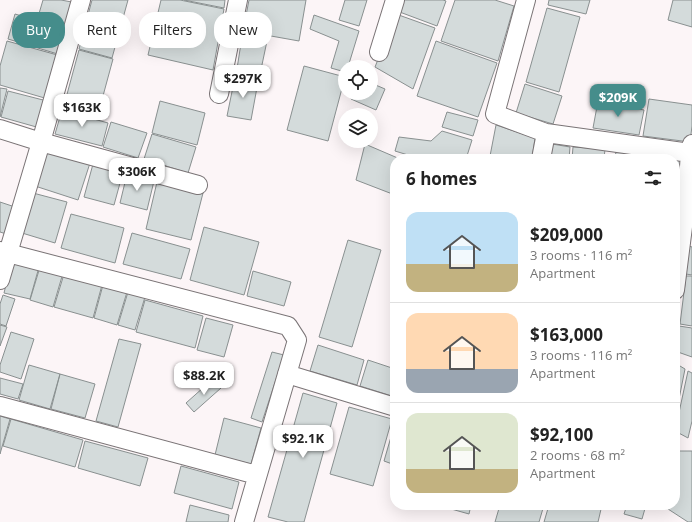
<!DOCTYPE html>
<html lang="en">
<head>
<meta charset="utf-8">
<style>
  body { margin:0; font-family:"Open Sans",sans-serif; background:#f2f2f2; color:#222; height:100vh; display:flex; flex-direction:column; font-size:15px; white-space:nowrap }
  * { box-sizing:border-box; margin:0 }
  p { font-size:13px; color:#767676 }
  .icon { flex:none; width:22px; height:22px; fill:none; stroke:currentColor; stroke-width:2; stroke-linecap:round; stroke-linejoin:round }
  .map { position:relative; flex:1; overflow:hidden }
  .panel { position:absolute; left:390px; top:154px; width:290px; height:356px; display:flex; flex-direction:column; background:#fff; border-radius:16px; box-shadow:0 4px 16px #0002 }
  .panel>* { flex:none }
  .top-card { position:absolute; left:12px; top:12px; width:318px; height:36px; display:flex; gap:8px }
  .controls { position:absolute; left:338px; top:60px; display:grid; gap:8px }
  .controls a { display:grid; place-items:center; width:40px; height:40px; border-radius:50%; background:#fff; box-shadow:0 4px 16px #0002; font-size:20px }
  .price { position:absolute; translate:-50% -34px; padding:0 9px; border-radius:8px; background:#fff; color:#222; font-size:13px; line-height:26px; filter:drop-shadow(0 1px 2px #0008) }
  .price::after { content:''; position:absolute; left:50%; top:24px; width:12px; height:9px; margin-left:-6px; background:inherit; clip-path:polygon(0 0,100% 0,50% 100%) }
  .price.active { background:#458d8b; color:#fff }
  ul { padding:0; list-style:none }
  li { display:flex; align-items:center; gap:12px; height:100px; padding:0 16px }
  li+li { border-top:1px solid #e0e0e0 }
  li span { display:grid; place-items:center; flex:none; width:112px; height:80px; border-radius:12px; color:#555 }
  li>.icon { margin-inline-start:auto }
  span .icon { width:48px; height:48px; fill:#fffc; stroke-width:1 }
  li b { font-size:17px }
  h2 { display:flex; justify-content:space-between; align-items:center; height:48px; padding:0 16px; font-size:17px }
  .chip { padding:0 14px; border-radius:16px; background:#fff; box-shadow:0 4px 16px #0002; font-size:14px; line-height:36px }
  .chip.active { background:#458d8b; color:#fff }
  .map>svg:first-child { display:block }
</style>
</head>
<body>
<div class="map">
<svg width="692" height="522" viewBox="0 0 692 522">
  <rect width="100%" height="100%" fill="#fcf5f7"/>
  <path fill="#d4dbdb" stroke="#899090" d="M43 0H61L77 3 70 27 38 17Z
    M92 0H128L112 58 79 49Z
    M161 0H180L224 9 213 70 148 55Z
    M184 0H225L224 8Z
    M249 0H306L299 41 243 31Z
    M345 0H367L359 26 339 20Z
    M401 0H443L446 1 437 26 397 11Z
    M455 0H495L514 6 498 61 441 41Z
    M549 0H590L586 14 548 5Z
    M673 0H692V27L668 20Z
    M547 8 580 17 559 92 526 82Z
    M15 14 69 30 61 55 8 39Z
    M396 14 435 28 413 89 375 67Z
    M314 15 359 31 348 67H345V72L331 68 339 41 310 29Z
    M242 37 267 41 259 79 236 75Z
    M7 41 61 56 48 99 0 85V66Z
    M436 41 497 63 478 117 417 96Z
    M79 50 113 59 97 118 63 109Z
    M304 66 345 77 328 141 287 130Z
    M235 77 258 82 251 120 227 116Z
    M371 83 385 89 376 110 351 99 353 93H371Z
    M525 84 562 96 553 124 516 113Z
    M0 88 7 89 0 117Z
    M8 91 47 101 40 128 1 117Z
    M649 99 692 105V126L690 142 643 136Z
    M160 101 205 113 197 145 152 133Z
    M598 101 644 110 639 135 593 128Z
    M62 110 108 123 102 146 55 134Z
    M447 112 478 120 473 136 442 127Z
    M111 122 147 133 138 158 103 147Z
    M496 125 535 138 532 159H507L490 156Z
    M442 131 472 140 466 159H421L395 151 399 137 431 141Z
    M152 134 196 147 188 173 144 159Z
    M365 144 400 159H395V195L356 180Z
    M552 144 570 147 569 159H550Z
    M573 147 605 149 604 159H572Z
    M47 151 90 163 78 200 35 186Z
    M616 151 672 159H615Z
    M675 159 682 160 676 213H675Z
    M93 164 123 172 114 205 84 197Z
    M127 174 154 181 147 210 120 203Z
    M157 182 203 193 191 240 146 229Z
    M33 193 67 202 55 243 22 233Z
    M0 202 21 209 13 236 0 232Z
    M71 214 124 228 115 263 61 248Z
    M204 227 259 242 244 295 190 280Z
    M132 233 190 249 181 279 123 264Z
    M348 240 381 250 352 347 319 337Z
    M689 246 692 247V275L686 274Z
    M12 260 39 267 30 299 4 293Z
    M40 267 63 273 53 307 30 300Z
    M253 271 291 282 284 306 247 296Z
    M64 274 102 285 93 318 54 307Z
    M686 276H692V326L680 324Z
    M103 285 127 292 117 325 94 318Z
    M128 292 145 297 135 330 118 325Z
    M3 295 15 299 6 326 0 324V304Z
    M145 300 203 316 195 348 136 332Z
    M206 318 233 325 224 357 197 350Z
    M0 325 7 327 0 346Z
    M679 326 692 328V357L675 351V346Z
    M11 332 34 339 21 379 0 372V365Z
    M119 339 141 344 118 427 96 421Z
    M318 345 364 360 357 385 310 371Z
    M272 352 284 355 262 422 251 418Z
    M368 360 395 369V397L360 386Z
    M675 363 685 369 679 399 675 398Z
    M29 365 60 374 50 409 19 400Z
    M688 371 692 373V421L688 438 675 431Z
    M60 374 95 384 85 418 51 409Z
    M0 378 23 384 18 399 0 394Z
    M213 379 221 388 194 412 186 403Z
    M303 393 337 403 304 522H288L268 517Z
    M349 407 392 419 373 486 330 474Z
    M0 416 10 419 0 454Z
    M224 418 261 428 251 464 215 455Z
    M11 419 83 440 75 467 3 446Z
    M395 423V465L384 461Z
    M85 441 148 458 140 486 78 468Z
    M677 451H692V522H688L668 509V505H675V453Z
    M181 466 239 482 232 509 174 493Z
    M190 505 229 515 228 522H186Z
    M437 505H471L469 514Z
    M500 505H544L539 522H495Z
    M549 505H602L598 522H544Z
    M627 505H646L642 519 624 514Z"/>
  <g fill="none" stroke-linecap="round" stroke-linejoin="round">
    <defs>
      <path id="minor" d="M526 0 495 114 546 133 690 153 692 144
        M379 52 395 0
        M219 94 238 0
        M0 129 41 142 198 185
        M541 159 546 133
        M0 251 288 326 297 340 244 522
        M0 280 41 142 81 0
        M675 290 687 195 690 153
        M287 374 395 407
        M0 406 257 475"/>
    </defs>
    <use href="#minor" stroke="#7a7476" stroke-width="20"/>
    <use href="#minor" stroke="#fff" stroke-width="18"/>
  </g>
</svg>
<div class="controls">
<a><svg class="icon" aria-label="locate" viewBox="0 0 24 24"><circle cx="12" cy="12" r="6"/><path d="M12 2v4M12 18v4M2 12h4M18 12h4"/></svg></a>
<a><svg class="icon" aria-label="layers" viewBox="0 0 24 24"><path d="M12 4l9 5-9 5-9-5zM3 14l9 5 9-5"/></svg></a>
</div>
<b class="price" style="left:243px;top:99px">$297K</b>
<b class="price active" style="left:618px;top:118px">$209K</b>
<b class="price" style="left:82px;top:128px">$163K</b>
<b class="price" style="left:137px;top:192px">$306K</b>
<b class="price" style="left:204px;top:396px">$88.2K</b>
<b class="price" style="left:303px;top:459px">$92.1K</b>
<div class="top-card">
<a class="chip active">Buy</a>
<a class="chip">Rent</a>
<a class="chip">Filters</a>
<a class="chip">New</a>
</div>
<section class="panel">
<h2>6 homes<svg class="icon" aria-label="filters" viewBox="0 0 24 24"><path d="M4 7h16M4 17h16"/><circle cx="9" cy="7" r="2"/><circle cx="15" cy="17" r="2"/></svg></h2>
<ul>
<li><span style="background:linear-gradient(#bfe0f5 65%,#c2b280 0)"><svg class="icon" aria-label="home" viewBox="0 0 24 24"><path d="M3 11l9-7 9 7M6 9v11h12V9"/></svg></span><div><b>$209,000</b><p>3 rooms · 116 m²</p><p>Apartment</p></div></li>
<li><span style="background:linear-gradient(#ffd9b3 70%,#9aa5b1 0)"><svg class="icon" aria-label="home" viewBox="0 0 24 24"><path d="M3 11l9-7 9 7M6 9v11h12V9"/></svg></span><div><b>$163,000</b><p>3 rooms · 116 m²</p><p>Apartment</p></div></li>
<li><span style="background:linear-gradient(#dfe7d0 70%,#c2b280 0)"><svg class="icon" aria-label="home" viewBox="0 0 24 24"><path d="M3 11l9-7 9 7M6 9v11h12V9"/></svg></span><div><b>$92,100</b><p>2 rooms · 68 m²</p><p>Apartment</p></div></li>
</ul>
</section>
</div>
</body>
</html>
